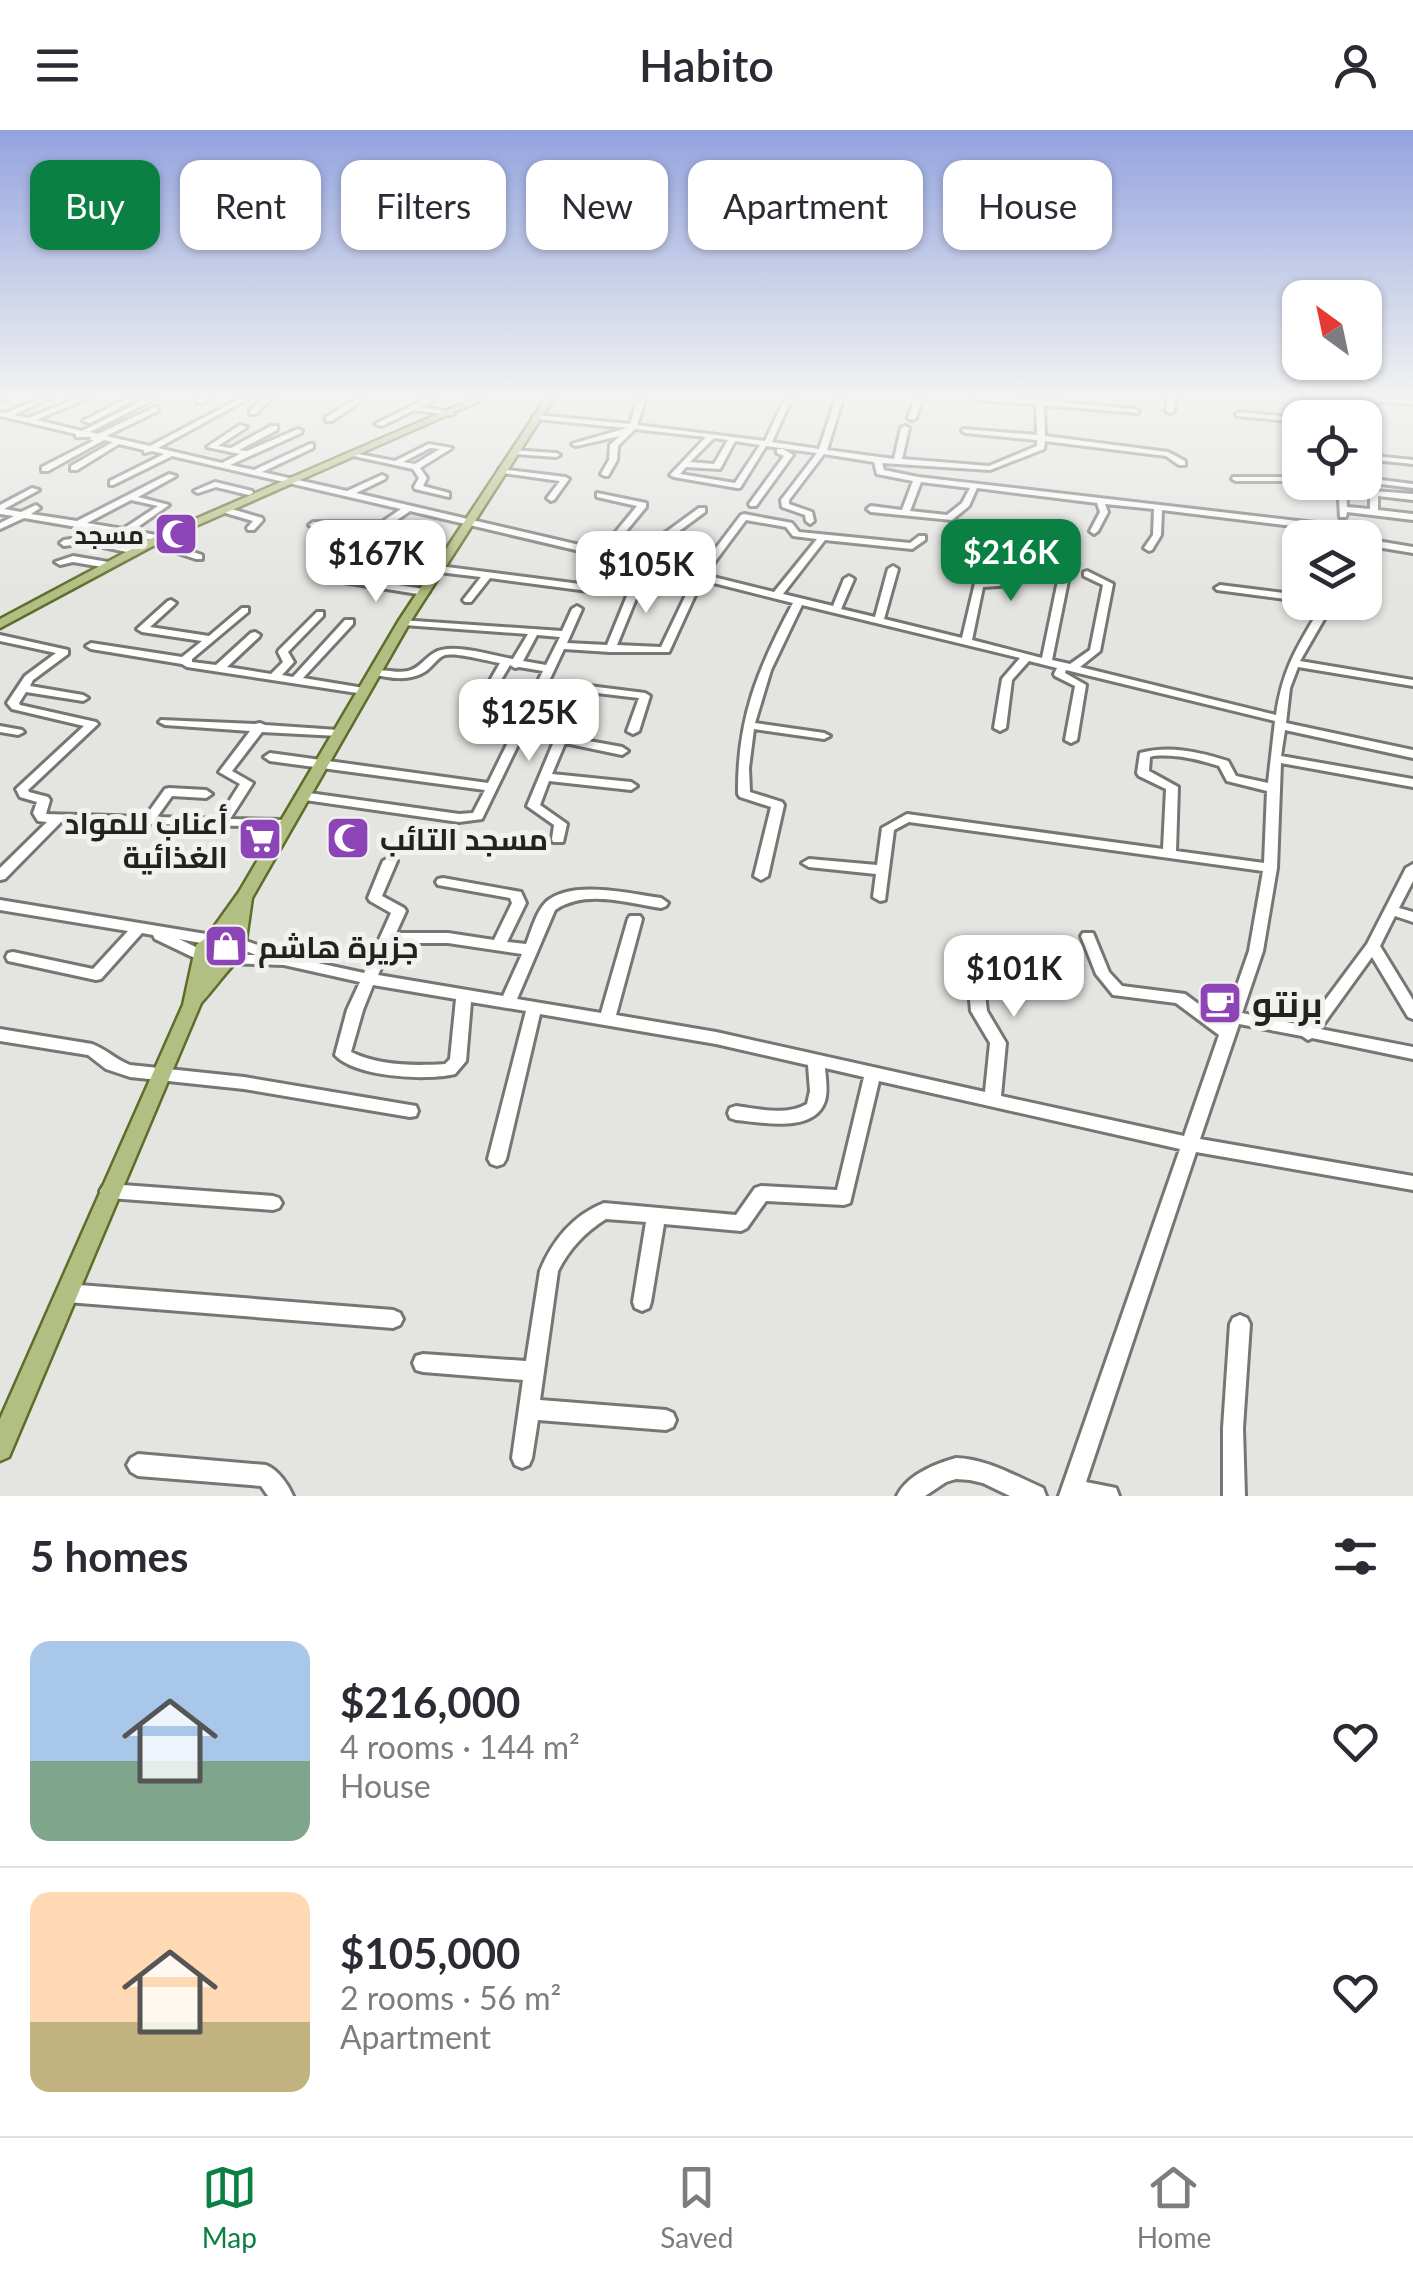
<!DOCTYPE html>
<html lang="en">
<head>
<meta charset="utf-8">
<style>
  body { margin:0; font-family:Lato,Cairo,sans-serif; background:#f2f2f3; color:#2b2b33; height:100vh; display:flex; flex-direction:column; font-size:38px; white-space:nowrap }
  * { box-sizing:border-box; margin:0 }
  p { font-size:32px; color:#7c7c81 }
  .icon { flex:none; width:55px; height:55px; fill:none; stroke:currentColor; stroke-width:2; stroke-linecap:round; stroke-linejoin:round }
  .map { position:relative; height:1366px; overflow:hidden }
  .details { display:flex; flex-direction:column; background:#fff; flex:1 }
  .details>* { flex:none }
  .top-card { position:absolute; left:30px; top:30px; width:1355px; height:90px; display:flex; gap:20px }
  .needle { width:65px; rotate:327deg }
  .tools { position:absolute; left:1282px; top:150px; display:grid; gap:20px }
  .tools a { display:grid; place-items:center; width:100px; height:100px; border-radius:20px; background:#fff; box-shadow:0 2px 8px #0004; font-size:50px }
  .price { position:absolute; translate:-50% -85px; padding:0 22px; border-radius:20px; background:#fff; color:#222; font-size:32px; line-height:65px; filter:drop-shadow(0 2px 5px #0008) }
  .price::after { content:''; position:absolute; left:50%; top:60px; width:30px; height:22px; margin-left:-15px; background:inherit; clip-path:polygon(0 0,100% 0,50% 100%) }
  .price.on { background:#0b8043; color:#fff }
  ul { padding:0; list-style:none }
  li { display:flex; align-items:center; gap:30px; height:250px; padding:0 30px }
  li+li { border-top:2px solid #e1e1e2 }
  li span { display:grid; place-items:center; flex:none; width:280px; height:200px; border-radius:20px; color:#555 }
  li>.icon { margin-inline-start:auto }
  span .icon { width:120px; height:120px; fill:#fffc; stroke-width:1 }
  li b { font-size:42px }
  h2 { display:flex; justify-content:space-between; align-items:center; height:120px; padding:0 30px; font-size:42px }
  .tag { padding:0 35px; border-radius:20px; background:#fff; box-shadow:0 2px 8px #0004; font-size:35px; line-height:90px }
  .tag.on { background:#0b8043; color:#fff }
  header { display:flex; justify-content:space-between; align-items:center; height:130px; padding:0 30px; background:#fff; font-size:45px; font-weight:600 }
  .tab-bar { display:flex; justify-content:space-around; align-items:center; height:140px; border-top:2px solid #e1e1e2; background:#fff; font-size:28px; color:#7c7c81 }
  .tab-bar a { display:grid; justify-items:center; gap:5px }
  .tab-bar .on { color:#0b8043 }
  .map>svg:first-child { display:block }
</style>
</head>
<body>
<header><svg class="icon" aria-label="menu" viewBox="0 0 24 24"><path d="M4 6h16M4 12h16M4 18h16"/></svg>Habito<svg class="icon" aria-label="person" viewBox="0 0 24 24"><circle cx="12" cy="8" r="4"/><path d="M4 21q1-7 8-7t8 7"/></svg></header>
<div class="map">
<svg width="1413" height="1366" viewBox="0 0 1413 1366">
  <rect width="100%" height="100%" fill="#e4e5e1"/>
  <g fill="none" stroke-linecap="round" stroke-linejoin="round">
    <defs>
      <path id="minor" d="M0 268H7L0 271Z
        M41 268H50L14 285 28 288 79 268H88L36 290 82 301 148 268H156L90 302 98 304 155 277H158V281L106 306 150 316 241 268H249L158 318 222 333 240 324 207 317 240 295 247 297 218 316 231 318 271 296H277V300L239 320 247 321 298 299 302 301 301 303 230 335 254 340 310 314H313V318L262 342 347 361 382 345 386 347 385 349 356 363 601 420 637 376 597 367V363L646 373V377L609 422 632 427 699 378H705V382L641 429 697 443 741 385 744 384 792 393 799 402 910 413 919 406H925V410L912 419 825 410 783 464 833 476 844 449 849 446 854 449 841 479 875 487 888 439 893 436 898 439 884 489 962 508 975 453 959 443 964 423 972 425 969 442 985 451 1005 450 1009 444 1019 439 1023 426H1029L1028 440 1016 448 1012 455 983 457 972 510 1042 528 1061 436 1066 433 1069 434 1071 436 1052 530 1070 534 1090 520 1103 455 1084 446V442L1087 441 1113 454 1100 521 1080 537 1276 585C1283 536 1299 514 1324 472H1334L1300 531 1413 550V556L1298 537 1290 558 1286 593 1413 620V628L1285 600 1281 626 1413 649V657L1281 633 1277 738 1263 821 1242 883 1306 896 1367 814 1406 738 1413 734V751L1399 778 1413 782V792L1395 786 1380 816 1413 870V889L1408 887 1372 827 1320 899 1413 917V929L1312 908 1308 910 1302 906 1239 894 1200 1009 1413 1046V1060L1196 1022 1086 1352 1116 1358 1119 1366H1059L1180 1019 879 951 850 1073 844 1075 766 1071 747 1098 741 1101 664 1094 651 1172 649 1178 642 1181 635 1178 633 1172 646 1092 606 1089C585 1102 569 1119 558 1141L540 1270 666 1280 673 1283 676 1290 673 1297 666 1300 538 1290 532 1328 529 1335 522 1338 515 1335 512 1328 523 1250 423 1242 416 1240 413 1233 416 1226 423 1224 526 1231 540 1141C552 1111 573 1085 604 1073L736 1085 755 1058 761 1056 837 1060 864 947 825 938C826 949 828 961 825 971 814 1004 761 992 736 990L730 988 728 983 730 978 736 976C759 979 786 986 807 974L810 961 808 935 716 914 540 884 506 1029 503 1034 497 1036 491 1034 488 1029 526 881 471 872 466 931 455 944C426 951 355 947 335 925L347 880 360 852 284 835 223 833 221 829 223 825H256L233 816 231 813 233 810 238 808 290 827 364 843 391 783 370 771 368 768 383 731 390 727 397 731 382 766 404 778 406 781 396 803H448L494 810 512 773 510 768 438 755 436 752 438 749 443 748 521 762 526 773 507 812 526 814C531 802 536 782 546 772 572 749 630 764 661 768L668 773 666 776 661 778C627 773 585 759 555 780L517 869 601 883 628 789 630 786H640L642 789 616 885 716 902 985 962 990 913 971 881 965 812 967 809H977L979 812 987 881 1006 913 1001 966 1184 1006 1219 905 1176 873 1113 865 1096 844 1081 806 1083 803H1093L1109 842 1122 856 1185 864 1224 893 1249 821 1263 741 909 692 894 700 885 770 880 771 873 767 876 744 809 737 802 733 809 729 877 735 882 698 907 684 1163 719 1166 659 1139 646 1137 643 1140 623C1170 615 1199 622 1228 631L1236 646 1268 653 1275 591 1066 540 1065 543 1086 555 1077 610 1071 613 1065 610 1075 556 1055 546 1054 544 1057 538 1029 531 1012 550 1006 598 1000 601 994 598 1002 549 1020 528 802 475 771 540 755 593 824 603 830 606 824 609 754 599 749 638 750 662 782 672 784 675 768 746 761 750 754 746 771 677 740 667 738 664C737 589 758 538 793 473L702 450 669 522H610L564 519 549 551 645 563 650 566 639 601 633 604 627 601 639 568 580 561 567 607 622 617 628 621 622 625 565 613 552 644 631 652 637 656 631 660 549 651 540 675 567 694 563 712H553L552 709 554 695 527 676 555 609 570 560 546 557 482 689 459 692 298 669 296 666 302 662 459 684 473 683 485 660 270 631 264 627 270 623 488 653 543 541 519 537 515 538 510 535 492 565 488 566 483 563 500 533C488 531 456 522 445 525 437 528 433 536 426 541 410 552 389 548 371 544L370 542C381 537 395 544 408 541 420 538 425 528 434 523 451 512 493 526 513 529L528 504 404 495 400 494V490L562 501 572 479 577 476 582 479 567 513 607 515 629 461 648 437 410 381 377 404 370 422 439 436 588 455 593 458 588 461 490 448 471 472H465L463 470 481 447 439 442 362 426 360 424 369 403 375 398H313L309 395 313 392H382L401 379 172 326 113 355H110V351L164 324 152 321 144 323V320L119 314 77 340H71V336L113 312 104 310 48 341H42V337L93 311 90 309 91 307C86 306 81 308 76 307V304L0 286V282L6 283ZM746 390 786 397 793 406 817 409 774 462 705 445ZM656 439 694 448 661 517 617 515 639 461ZM537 505 560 507 546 535 523 531ZM1153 626C1176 624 1197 629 1219 636L1227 651 1267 661 1264 733 1176 721 1178 657 1149 641 1150 627ZM392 813H448L522 824 503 866 378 845ZM373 855 456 869 450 929 445 934C415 936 379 936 351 922L363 880Z
        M128 268H137L90 293 83 291Z
        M202 268H211L203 273H197V269Z
        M264 268H272L256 284H250V280Z
        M358 268H366L332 291H326V287Z
        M428 268H437L421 277 455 283 451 285 414 280 382 296 375 294Z
        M638 268H646L637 295 765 311 785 268H792L772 312 819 319 836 268H843L827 320 894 329 901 298 905 296 909 298 902 329 989 336 1037 316V310L966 303 962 301 963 299 1037 305 1036 274 974 270 971 268H1018L1135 279 1139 281 1138 283 1044 275 1045 306 1168 322 1185 331V335H1179L1166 326 1045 311 1044 319 990 340 882 333 884 340 918 347 1341 396 1345 399 1341 402 1162 380 1161 405 1152 420 1149 421 1144 418 1153 405 1154 379 1105 374 1108 382 1098 401 1094 404 1090 401 1100 382 1097 373 977 358 969 376 952 390 871 382 867 379 871 376 902 380 913 351 877 344 874 332 824 324 789 370V374L812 382 814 391 810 394 806 391 805 385 782 377 781 370 817 323 766 316 740 358H737L674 347 670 345 706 307 635 299 618 316 617 330 608 346H605L601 344 609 330 610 315 620 306 576 316 572 314 627 298 537 289 533 287 537 285 630 294ZM714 308 728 310 714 334 690 332ZM735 311 760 315 735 353 680 344 686 337 720 339ZM921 352 970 358 962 373 947 385 910 381Z
        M915 268H923L916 288 912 290 908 288Z
        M1168 268H1176L1174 281 1170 283 1166 281Z
        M1320 268H1328L1332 288H1324Z
        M1352 268 1413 270V274L1356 270Z
        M1240 282 1300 288V292L1237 286 1236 284Z
        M429 314 452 318 420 338 427 348 423 356 449 363V367L415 359 414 357 419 348 413 339 349 325 353 323 395 331ZM430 318 440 319 415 334 403 332Z
        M777 319H783L793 325 756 376H750L749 374 784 326 777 323Z
        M512 320 556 323 560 325 556 327 515 324 511 322Z
        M1365 325 1413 330V334L1365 329Z
        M499 339 565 347 569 349 554 370 551 371 547 368 560 351 502 343H499Z
        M169 344 176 346 138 367 169 375 132 401 163 406V410H158L202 425V429H196L151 414 150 412 153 410 24 388 0 399V393L14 386 0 384V375L32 358 39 360 4 379 21 382 36 375 40 378 31 384 77 391ZM131 370 158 376 123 399 87 393Z
        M1233 347H1300V351H1236L1232 349Z
        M1365 348 1413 354V358L1365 352Z
        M215 352 252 361 253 363 249 365 216 357 198 363 194 361Z
        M1338 352H1346L1347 377 1370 379V363L1374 361 1413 364V370L1378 366V380L1413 384V390L1347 382 1346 387H1340Z
        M225 377 262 388 263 390 254 400H248L247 398 253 391 222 382 221 380Z
        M85 407 136 418 141 421 136 424 85 413 64 416 60 413 64 410Z
        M1365 409 1413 417V423L1365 415Z
        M73 426 108 432 113 435 108 438 73 432 60 435 55 432Z
        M334 445 424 459 429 462 424 465 331 450V446Z
        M1220 455 1300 465V471L1217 460 1215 458Z
        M171 470 176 473 174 475 150 497 209 506 242 478H248V482L192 529V532L216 535 251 503 255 502 260 505 259 507 227 537 271 544 283 532 278 522 279 520 317 482H323V486L288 522 294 532 282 545 293 547 345 490H353V494L303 548 364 558 369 561 364 564 187 537 182 534 91 519 86 516 91 513 182 527 202 511 142 502 137 499 168 471Z
        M0 505 68 520V524L33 550 30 556 83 565 88 568 83 571 26 562 19 573 20 575 96 592 98 594 28 660 29 662 48 667 50 670 46 684 145 687 165 659 169 658 206 660 212 664 206 668 172 666 157 687 218 689 240 654 219 642 250 601 165 595 159 592 161 590 255 594 260 593 265 595 338 600 344 603 338 606 262 602 232 641 253 653 230 689 284 690 290 694 288 697 61 692 5 749 0 750V738L47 692 38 691 33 683 37 672 20 667 16 659 84 596 12 579 7 573 25 546 56 523 0 511Z
        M0 596 22 600 24 602 18 605 0 602Z
        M0 770 212 805 217 807 219 810 217 813 212 815 179 809 206 822 208 826 206 830 201 831 155 809 153 805 142 803 101 849 96 850 13 832 8 831 6 827 8 823 13 822 93 839 128 801 0 780Z
        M0 899 92 914C106 919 116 930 130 935L244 947 410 975 416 976 418 981 416 986 410 987 244 959 130 947 106 939 88 925 0 911Z
        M109 1054 273 1066 279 1068 282 1073 279 1078 273 1080 109 1068 103 1066 100 1061 103 1056Z
        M67 1154 393 1180 400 1183 403 1189 400 1195 393 1198 67 1172 60 1169 58 1163 60 1157Z
        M1240 1185 1247 1188 1250 1194 1243 1298 1245 1366H1223V1298L1230 1194 1233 1188Z
        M138 1324 266 1335C278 1340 288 1354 293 1366H268L261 1356 138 1346 131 1342 127 1335 131 1328Z
        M956 1328C987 1329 1015 1346 1043 1358L1046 1366H1010L983 1353 970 1350 956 1349 946 1352 925 1366H897C907 1345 935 1334 956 1328Z"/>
      <path id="major" d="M475 268H486L164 410 0 498V489L156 406Z
        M546 268H554L410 492 252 768 244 824C228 838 216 857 201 873L9 1327 0 1331V1289L183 875 196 815 206 808 239 762 398 492ZM223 814 229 816 227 820 211 825 213 818Z"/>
    </defs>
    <use href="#minor" stroke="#767773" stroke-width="6"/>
    <use href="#major" stroke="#5e6d29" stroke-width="5"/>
    <use href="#minor" fill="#fff" fill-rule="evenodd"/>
    <use href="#major" fill="#b2bf82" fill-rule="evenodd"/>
  </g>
  <linearGradient id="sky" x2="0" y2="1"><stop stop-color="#93a3de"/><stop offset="0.58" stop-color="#f3f3f2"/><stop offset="1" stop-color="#f3f3f2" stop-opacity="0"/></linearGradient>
  <rect width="1413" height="459" fill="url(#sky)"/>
  <defs>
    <symbol id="mosque-square" viewBox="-11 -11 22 22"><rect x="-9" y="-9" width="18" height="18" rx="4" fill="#8d44b6" stroke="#f1f2ef"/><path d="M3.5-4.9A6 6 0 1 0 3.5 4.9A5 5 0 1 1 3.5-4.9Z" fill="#fff"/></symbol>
    <symbol id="supermarket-square" viewBox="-11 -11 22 22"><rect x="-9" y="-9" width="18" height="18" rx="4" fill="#8d44b6" stroke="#f1f2ef"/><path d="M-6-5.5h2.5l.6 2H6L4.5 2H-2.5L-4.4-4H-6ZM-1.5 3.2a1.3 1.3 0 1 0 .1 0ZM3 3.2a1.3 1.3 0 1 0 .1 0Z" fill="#fff"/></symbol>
    <symbol id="shop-square" viewBox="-11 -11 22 22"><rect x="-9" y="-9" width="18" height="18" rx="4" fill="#8d44b6" stroke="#f1f2ef"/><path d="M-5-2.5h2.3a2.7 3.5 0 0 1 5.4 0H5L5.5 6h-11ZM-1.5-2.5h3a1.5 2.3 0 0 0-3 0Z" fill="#fff"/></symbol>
    <symbol id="cafe-square" viewBox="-11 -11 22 22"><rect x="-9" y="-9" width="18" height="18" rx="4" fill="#8d44b6" stroke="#f1f2ef"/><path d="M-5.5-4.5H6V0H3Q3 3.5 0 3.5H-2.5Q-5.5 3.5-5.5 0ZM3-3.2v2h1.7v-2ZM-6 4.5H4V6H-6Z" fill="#fff"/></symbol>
  </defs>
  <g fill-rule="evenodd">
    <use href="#mosque-square" x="151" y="379" width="50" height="50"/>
    <use href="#mosque-square" x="323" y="683" width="50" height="50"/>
    <use href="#supermarket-square" x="235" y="684" width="50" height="50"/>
    <use href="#shop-square" x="201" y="791" width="50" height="50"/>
    <use href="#cafe-square" x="1195" y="848" width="50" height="50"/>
  </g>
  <g text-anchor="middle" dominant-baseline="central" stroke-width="10" stroke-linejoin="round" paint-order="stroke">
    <g font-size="25" font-weight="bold" fill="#222221" stroke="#f1f2ef" text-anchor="end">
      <text x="144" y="404">مسجد</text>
    </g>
    <g font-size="30" font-weight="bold" fill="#222221" stroke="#f1f2ef" text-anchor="start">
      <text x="228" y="692" text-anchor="end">أعناب للمواد<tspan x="228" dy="34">الغذائية</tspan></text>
      <text x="380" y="708">مسجد التائب</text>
      <text x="258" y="816">جزيرة هاشم</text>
    </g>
    <g font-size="35" font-weight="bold" fill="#222221" stroke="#f1f2ef" text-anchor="start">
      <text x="1252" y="873">برنتو</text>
    </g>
  </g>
</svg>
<div class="tools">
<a><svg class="needle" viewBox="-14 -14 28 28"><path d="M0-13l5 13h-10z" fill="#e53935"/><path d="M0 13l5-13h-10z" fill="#7c7c81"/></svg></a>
<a><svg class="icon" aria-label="locate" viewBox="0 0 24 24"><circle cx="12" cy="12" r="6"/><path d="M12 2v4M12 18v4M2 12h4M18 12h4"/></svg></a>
<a><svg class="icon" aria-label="layers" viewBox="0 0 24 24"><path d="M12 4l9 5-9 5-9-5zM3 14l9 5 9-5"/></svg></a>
</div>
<b class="price on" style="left:1011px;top:474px">$216K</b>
<b class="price" style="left:376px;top:475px">$167K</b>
<b class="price" style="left:646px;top:486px">$105K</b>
<b class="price" style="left:529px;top:634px">$125K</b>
<b class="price" style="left:1014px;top:890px">$101K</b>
<div class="top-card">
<a class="tag on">Buy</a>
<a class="tag">Rent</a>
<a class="tag">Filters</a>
<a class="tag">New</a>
<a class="tag">Apartment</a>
<a class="tag">House</a>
</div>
</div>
<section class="details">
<h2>5 homes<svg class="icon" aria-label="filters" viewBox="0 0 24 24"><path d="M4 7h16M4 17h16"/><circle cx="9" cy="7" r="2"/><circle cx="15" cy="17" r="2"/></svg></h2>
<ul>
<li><span style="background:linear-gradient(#a9c7e8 60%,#7fa58c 0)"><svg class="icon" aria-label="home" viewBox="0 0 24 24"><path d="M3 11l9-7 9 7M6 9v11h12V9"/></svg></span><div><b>$216,000</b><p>4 rooms · 144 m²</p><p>House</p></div><svg class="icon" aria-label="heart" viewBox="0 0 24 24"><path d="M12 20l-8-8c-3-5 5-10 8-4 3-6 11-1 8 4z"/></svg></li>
<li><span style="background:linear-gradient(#ffd9b3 65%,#c2b280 0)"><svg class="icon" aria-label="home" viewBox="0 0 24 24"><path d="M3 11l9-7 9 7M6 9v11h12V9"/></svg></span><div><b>$105,000</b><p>2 rooms · 56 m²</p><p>Apartment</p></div><svg class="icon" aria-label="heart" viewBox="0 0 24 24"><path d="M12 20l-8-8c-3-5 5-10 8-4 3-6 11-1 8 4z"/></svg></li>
</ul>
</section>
<nav class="tab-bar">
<a class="on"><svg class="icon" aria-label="map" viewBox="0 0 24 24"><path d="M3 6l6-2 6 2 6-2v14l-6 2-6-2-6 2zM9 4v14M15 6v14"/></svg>Map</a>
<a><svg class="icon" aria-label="saved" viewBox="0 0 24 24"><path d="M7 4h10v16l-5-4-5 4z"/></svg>Saved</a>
<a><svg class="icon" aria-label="home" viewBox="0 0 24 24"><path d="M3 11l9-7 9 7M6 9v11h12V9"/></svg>Home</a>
</nav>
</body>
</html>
